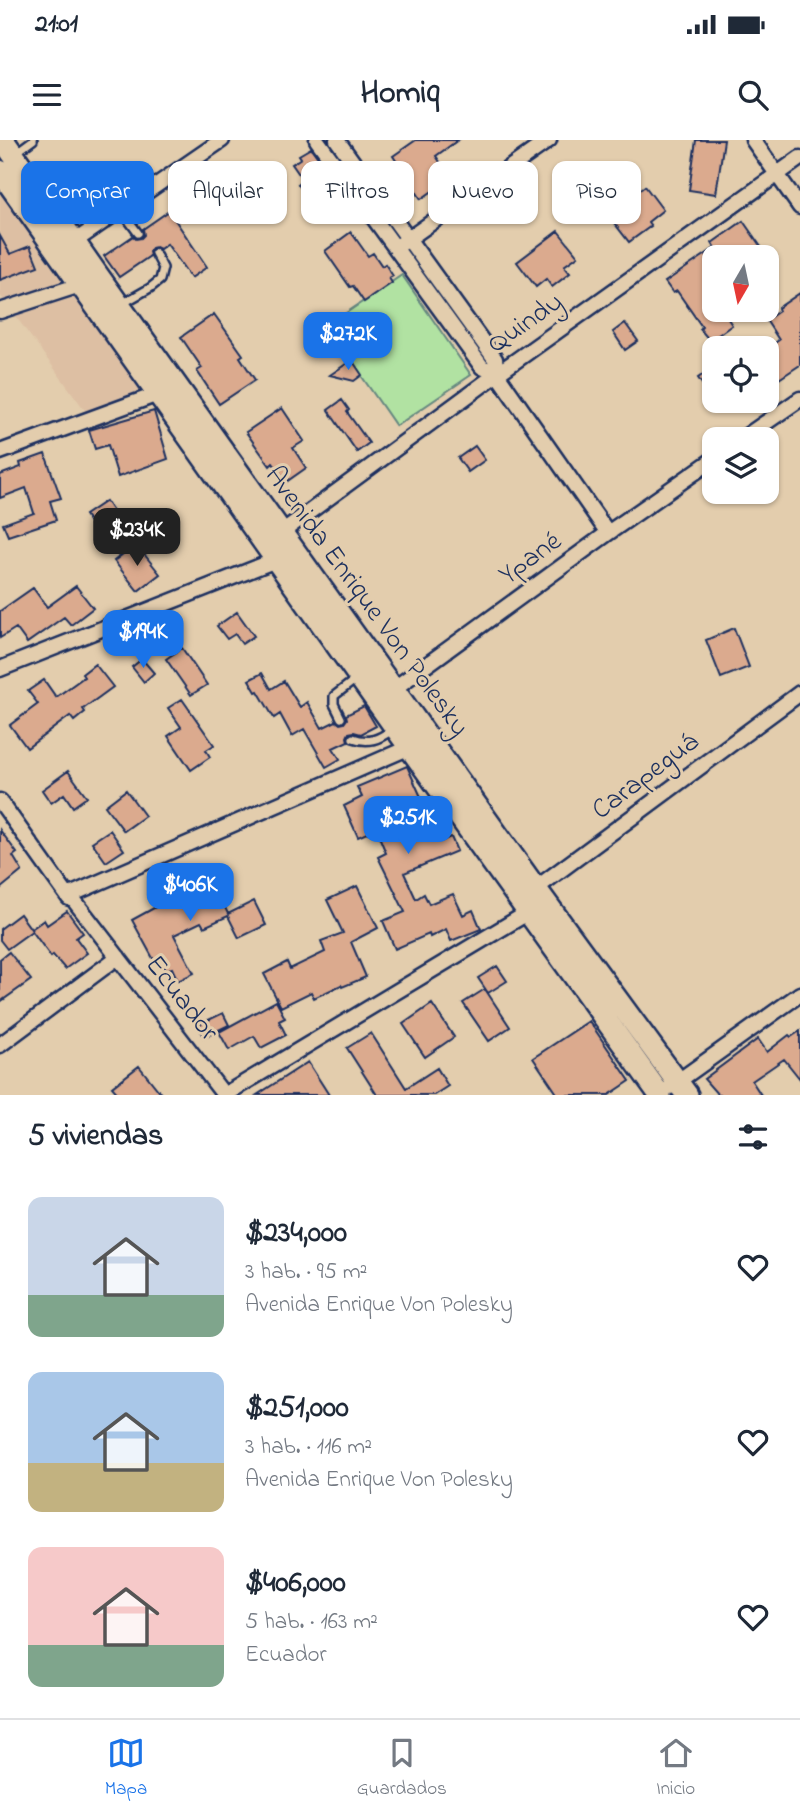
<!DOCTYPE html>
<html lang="es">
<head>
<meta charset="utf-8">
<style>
  body { margin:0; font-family:"Indie Flower",sans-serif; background:#f6f6f7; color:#1f2937; height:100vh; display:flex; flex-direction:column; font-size:26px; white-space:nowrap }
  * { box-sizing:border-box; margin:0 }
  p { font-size:23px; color:#747a83 }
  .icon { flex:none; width:38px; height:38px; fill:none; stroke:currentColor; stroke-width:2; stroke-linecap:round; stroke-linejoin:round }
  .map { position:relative; height:955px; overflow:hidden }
  .drawer { display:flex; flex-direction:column; background:#fff; flex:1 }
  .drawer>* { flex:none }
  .hud { position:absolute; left:21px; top:21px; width:760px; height:63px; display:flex; gap:14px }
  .needle { width:46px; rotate:189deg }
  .tools { position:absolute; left:702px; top:105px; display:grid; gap:14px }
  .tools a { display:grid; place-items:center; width:77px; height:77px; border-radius:14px; background:#fff; box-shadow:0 2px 5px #0004; font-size:35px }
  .price { position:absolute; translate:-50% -60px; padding:0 16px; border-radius:14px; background:#1a73e8; color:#fff; font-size:23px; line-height:46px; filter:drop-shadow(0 2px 4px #0008) }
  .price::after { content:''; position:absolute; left:50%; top:42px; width:21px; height:16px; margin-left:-10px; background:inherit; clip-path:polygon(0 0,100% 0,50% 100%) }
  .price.active { background:#222; color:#fff }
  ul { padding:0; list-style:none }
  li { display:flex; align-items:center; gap:21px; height:175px; padding:0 28px }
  li span { display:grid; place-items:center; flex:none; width:196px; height:140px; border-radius:14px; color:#555 }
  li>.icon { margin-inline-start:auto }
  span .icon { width:84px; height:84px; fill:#fffc; stroke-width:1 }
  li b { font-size:30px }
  h2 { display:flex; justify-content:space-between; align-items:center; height:84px; padding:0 28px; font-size:30px }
  .pill { padding:0 24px; border-radius:14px; background:#fff; box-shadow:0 2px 5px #0004; font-size:24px; line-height:63px }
  .pill.active { background:#1a73e8; color:#fff }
  .status { display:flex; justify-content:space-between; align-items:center; height:49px; padding:0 35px; background:#fff; direction:ltr }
  .status svg { height:19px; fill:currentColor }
  header { display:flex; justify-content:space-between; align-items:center; height:91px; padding:0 28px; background:#fff; font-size:32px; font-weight:700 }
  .tabs { display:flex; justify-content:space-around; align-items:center; height:98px; border-top:2px solid #e0e1e3; background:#fff; font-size:19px; color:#747a83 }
  .tabs a { display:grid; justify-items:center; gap:4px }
  .tabs .active { color:#1a73e8 }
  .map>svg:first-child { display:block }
</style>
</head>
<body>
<div class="status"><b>21:01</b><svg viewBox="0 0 49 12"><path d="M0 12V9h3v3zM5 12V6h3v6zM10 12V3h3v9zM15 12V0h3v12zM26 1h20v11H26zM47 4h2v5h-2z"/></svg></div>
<header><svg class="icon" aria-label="menu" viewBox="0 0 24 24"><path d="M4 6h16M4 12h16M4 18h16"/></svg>Homiq<svg class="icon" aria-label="search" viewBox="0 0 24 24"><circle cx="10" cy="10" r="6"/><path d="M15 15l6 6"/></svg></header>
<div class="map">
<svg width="800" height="955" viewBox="0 0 800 955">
  <rect width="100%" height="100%" fill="#e3cdad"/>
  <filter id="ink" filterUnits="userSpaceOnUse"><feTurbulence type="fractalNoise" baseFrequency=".0143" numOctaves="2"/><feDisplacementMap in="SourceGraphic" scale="14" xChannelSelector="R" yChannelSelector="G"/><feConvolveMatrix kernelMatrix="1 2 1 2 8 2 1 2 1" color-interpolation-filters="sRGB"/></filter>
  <g filter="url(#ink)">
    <path fill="#ddbfa3" d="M0 40 153 248 87 273 0 155Z"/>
    <path fill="#b1e2a2" stroke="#668880" stroke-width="2" d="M402 135 471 235 396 286 327 186Z"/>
    <path fill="#dbaa8e" stroke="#1b2f5e" stroke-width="2" d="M416 0H458L436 16 451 38 421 59 393 16Z
      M696 0H724L716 54 689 50Z
      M311 8 334 40 308 58 298 44 303 40 292 24 301 18 299 15Z
      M645 46 663 70 648 82 651 86 629 102 608 75Z
      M169 71 207 127 191 138 167 104 160 109 156 107 152 108 149 112 150 116 119 137 104 116 133 96 136 99 141 98 144 95 143 89Z
      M743 81 761 107 745 117H714V170H722L732 185 710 201 700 189 702 187 677 151 673 153 665 142 715 108 712 103Z
      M558 91 578 116 564 126 570 133 552 147 546 139 536 147 517 122Z
      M351 92 368 116 373 113 382 126 385 124 393 136 389 138 392 143 364 162 353 146 350 147 325 111Z
      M0 96 10 114 30 106 38 126 0 140Z
      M800 153V225L779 239 766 222V209L779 200 766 180 779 171 778 168Z
      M214 174 243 215 240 217 255 240 219 264 197 231 202 228 181 197Z
      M625 183 638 201 625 210 613 192Z
      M352 220 362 235 354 241 330 235Z
      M714 227V261L698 238Z
      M342 260 349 270 347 272 369 303 357 312 328 270Z
      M282 268 304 301 293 308 306 328 286 342 273 323 270 326 246 292Z
      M154 271 168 319 118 337 108 305 95 309 89 290Z
      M475 306 485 320 468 332 458 318Z
      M45 314 61 358 50 361 56 380 8 396 3 384 34 373 26 348 0 358V335L21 327 20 323Z
      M106 361 114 373 93 387 85 375Z
      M136 404 160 434 138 451 114 421Z
      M76 446 93 468 71 485 64 477 27 503 16 488 0 498V471L33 448 47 467Z
      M237 472 254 496 242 504 235 494 227 499 217 486Z
      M734 488 749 527 721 538 706 500Z
      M182 508 207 545 191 555 166 519Z
      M142 519 154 533 144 542 132 527Z
      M95 524 113 547 83 569 85 572 74 581 70 576 27 608 10 585 38 564 28 551 44 540 56 557 84 537 82 534Z
      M262 533 271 549 284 541 300 567 307 562 322 588 336 581 340 584 344 583 347 579 346 575 364 566 376 586 361 594 354 592 349 593 347 597 348 601 333 608 340 619 326 627 304 589 292 596 280 574 274 578 258 551 256 552 249 540Z
      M182 559 214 605 206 610 210 617 191 630 168 596 181 587 168 568Z
      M407 626 441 701 451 697 457 711 404 733 416 759 424 754 429 764 453 754 463 775 473 770 481 789 451 801 446 789 430 797 429 794 395 809 383 781 405 772 378 717 386 713 376 689 358 697 344 666 362 657 357 647Z
      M68 631 87 657 73 667 64 654 51 663 42 650Z
      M126 650 145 676 124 691 105 666Z
      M0 690 17 713 13 716 22 731 0 749Z
      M110 690 124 710 106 722 92 702Z
      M211 738 228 774 254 761 266 785 239 798 228 776 204 787 201 782 174 795 194 833 178 841 172 828 166 830 160 819 155 822 132 780 165 762 164 760Z
      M357 746 378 788 351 802 366 837 342 847 341 845 314 858 311 852 281 867 264 834 287 822 290 829 325 812 321 801 343 793 327 760Z
      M67 771 83 793 76 798 87 813 65 829 53 815 51 817 32 791 7 809 0 800V789L20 774 31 789 44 780 47 785Z
      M9 812 31 840 0 862V819Z
      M497 826 507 841 488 853 478 838Z
      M485 849 510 887 489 901 463 863Z
      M276 861 285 878 279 881 286 895 261 908 254 896 229 910 219 892Z
      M432 864 454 897 425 917 403 884Z
      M223 873 229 885 204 897 198 885Z
      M589 881 630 941 609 955H558L533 918Z
      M800 891V939L784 919 752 941 761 955H718L704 939 758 899 767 912 789 895 791 897Z
      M371 893 406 948 437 928 448 946 434 955H377L347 908Z
      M308 922 329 955H257Z
      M139 926 162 955H119L112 947Z"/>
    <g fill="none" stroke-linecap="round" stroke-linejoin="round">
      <defs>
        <path id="service" d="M14 14 33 0
          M121 70 138 93
          M120 165 150 148 160 140 163 128 155 113
          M341 578 334 564V556L356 539
          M353 598C369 604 379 599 392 590"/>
        <path id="minor" d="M317 0 482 227 497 234
          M337 0 495 219 497 234 608 393
          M753 0 800 67
          M401 104 549 0
          M68 106 222 0
          M0 171 80 145 87 139
          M742 299 800 259
          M0 312 158 254
          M282 392 497 234 800 18
          M0 529 276 420
          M388 553 608 393 714 319
          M0 661 69 758 70 755 224 955
          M531 752 800 553
          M70 755 410 607
          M0 905 118 817
          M670 947 800 854
          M224 955 529 772"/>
        <path id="primary" d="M3 0 96 133 536 749 687 955
          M0 31 395 587 660 955"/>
      </defs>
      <use href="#service" stroke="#1b2f5e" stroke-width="12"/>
      <use href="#minor" stroke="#1b2f5e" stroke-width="19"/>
      <use href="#primary" stroke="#1b2f5e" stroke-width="26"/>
      <use href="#service" stroke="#e3cdad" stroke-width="7"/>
      <use href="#minor" stroke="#e3cdad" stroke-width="14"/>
      <use href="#primary" stroke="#e3cdad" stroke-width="21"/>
    </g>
  </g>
  <g text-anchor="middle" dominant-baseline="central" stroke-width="6" stroke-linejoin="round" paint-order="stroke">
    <g font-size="28" fill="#1b2f5e" stroke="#e3cdad">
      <text transform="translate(526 184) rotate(-35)">Quindy</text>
      <text transform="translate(531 419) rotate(-36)">Ypané</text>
      <text transform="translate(366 462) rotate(54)">Avenida Enrique Von Polesky</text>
      <text transform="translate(646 637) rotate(-37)">Carapeguá</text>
      <text transform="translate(181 859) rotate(52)">Ecuador</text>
    </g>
  </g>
</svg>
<div class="tools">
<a><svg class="needle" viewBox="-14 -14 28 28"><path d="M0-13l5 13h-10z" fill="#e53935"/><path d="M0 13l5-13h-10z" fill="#747a83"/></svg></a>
<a><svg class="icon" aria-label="locate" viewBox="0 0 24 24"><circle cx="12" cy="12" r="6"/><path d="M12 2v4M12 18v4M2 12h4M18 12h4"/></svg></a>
<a><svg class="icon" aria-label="layers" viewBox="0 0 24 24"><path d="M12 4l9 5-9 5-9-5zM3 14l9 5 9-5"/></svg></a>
</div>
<b class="price" style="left:348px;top:232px">$272K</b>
<b class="price active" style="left:137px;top:428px">$234K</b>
<b class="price" style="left:143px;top:530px">$194K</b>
<b class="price" style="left:408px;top:716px">$251K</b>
<b class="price" style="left:190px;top:783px">$406K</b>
<div class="hud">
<a class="pill active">Comprar</a>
<a class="pill">Alquilar</a>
<a class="pill">Filtros</a>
<a class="pill">Nuevo</a>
<a class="pill">Piso</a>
</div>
</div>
<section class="drawer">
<h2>5 viviendas<svg class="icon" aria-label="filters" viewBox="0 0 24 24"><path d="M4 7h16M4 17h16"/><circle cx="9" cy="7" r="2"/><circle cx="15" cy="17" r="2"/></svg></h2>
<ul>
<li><span style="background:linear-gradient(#c9d6e8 70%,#7fa58c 0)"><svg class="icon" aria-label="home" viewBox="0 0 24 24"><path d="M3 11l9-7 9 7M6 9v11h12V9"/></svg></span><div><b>$234,000</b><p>3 hab. · 95 m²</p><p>Avenida Enrique Von Polesky</p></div><svg class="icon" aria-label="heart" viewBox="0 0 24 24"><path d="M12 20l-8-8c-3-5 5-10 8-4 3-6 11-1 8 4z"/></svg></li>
<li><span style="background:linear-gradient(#a9c7e8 65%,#c2b280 0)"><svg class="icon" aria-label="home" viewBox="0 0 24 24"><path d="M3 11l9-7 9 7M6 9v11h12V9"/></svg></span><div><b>$251,000</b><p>3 hab. · 116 m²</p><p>Avenida Enrique Von Polesky</p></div><svg class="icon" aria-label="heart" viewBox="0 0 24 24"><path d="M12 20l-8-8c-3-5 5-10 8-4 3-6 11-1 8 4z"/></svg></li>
<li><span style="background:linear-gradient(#f6c9c9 70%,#7fa58c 0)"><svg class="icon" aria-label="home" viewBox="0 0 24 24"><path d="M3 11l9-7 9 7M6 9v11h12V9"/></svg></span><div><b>$406,000</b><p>5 hab. · 163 m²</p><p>Ecuador</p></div><svg class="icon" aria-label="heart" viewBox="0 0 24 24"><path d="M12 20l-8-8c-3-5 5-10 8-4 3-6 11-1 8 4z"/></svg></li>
</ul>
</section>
<nav class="tabs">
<a class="active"><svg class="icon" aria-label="map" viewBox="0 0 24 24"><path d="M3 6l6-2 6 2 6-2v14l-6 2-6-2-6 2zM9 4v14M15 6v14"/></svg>Mapa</a>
<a><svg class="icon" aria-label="saved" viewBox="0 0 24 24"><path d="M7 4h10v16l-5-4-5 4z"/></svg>Guardados</a>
<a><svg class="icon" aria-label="home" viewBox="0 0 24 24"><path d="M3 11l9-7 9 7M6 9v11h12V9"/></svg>Inicio</a>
</nav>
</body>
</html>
